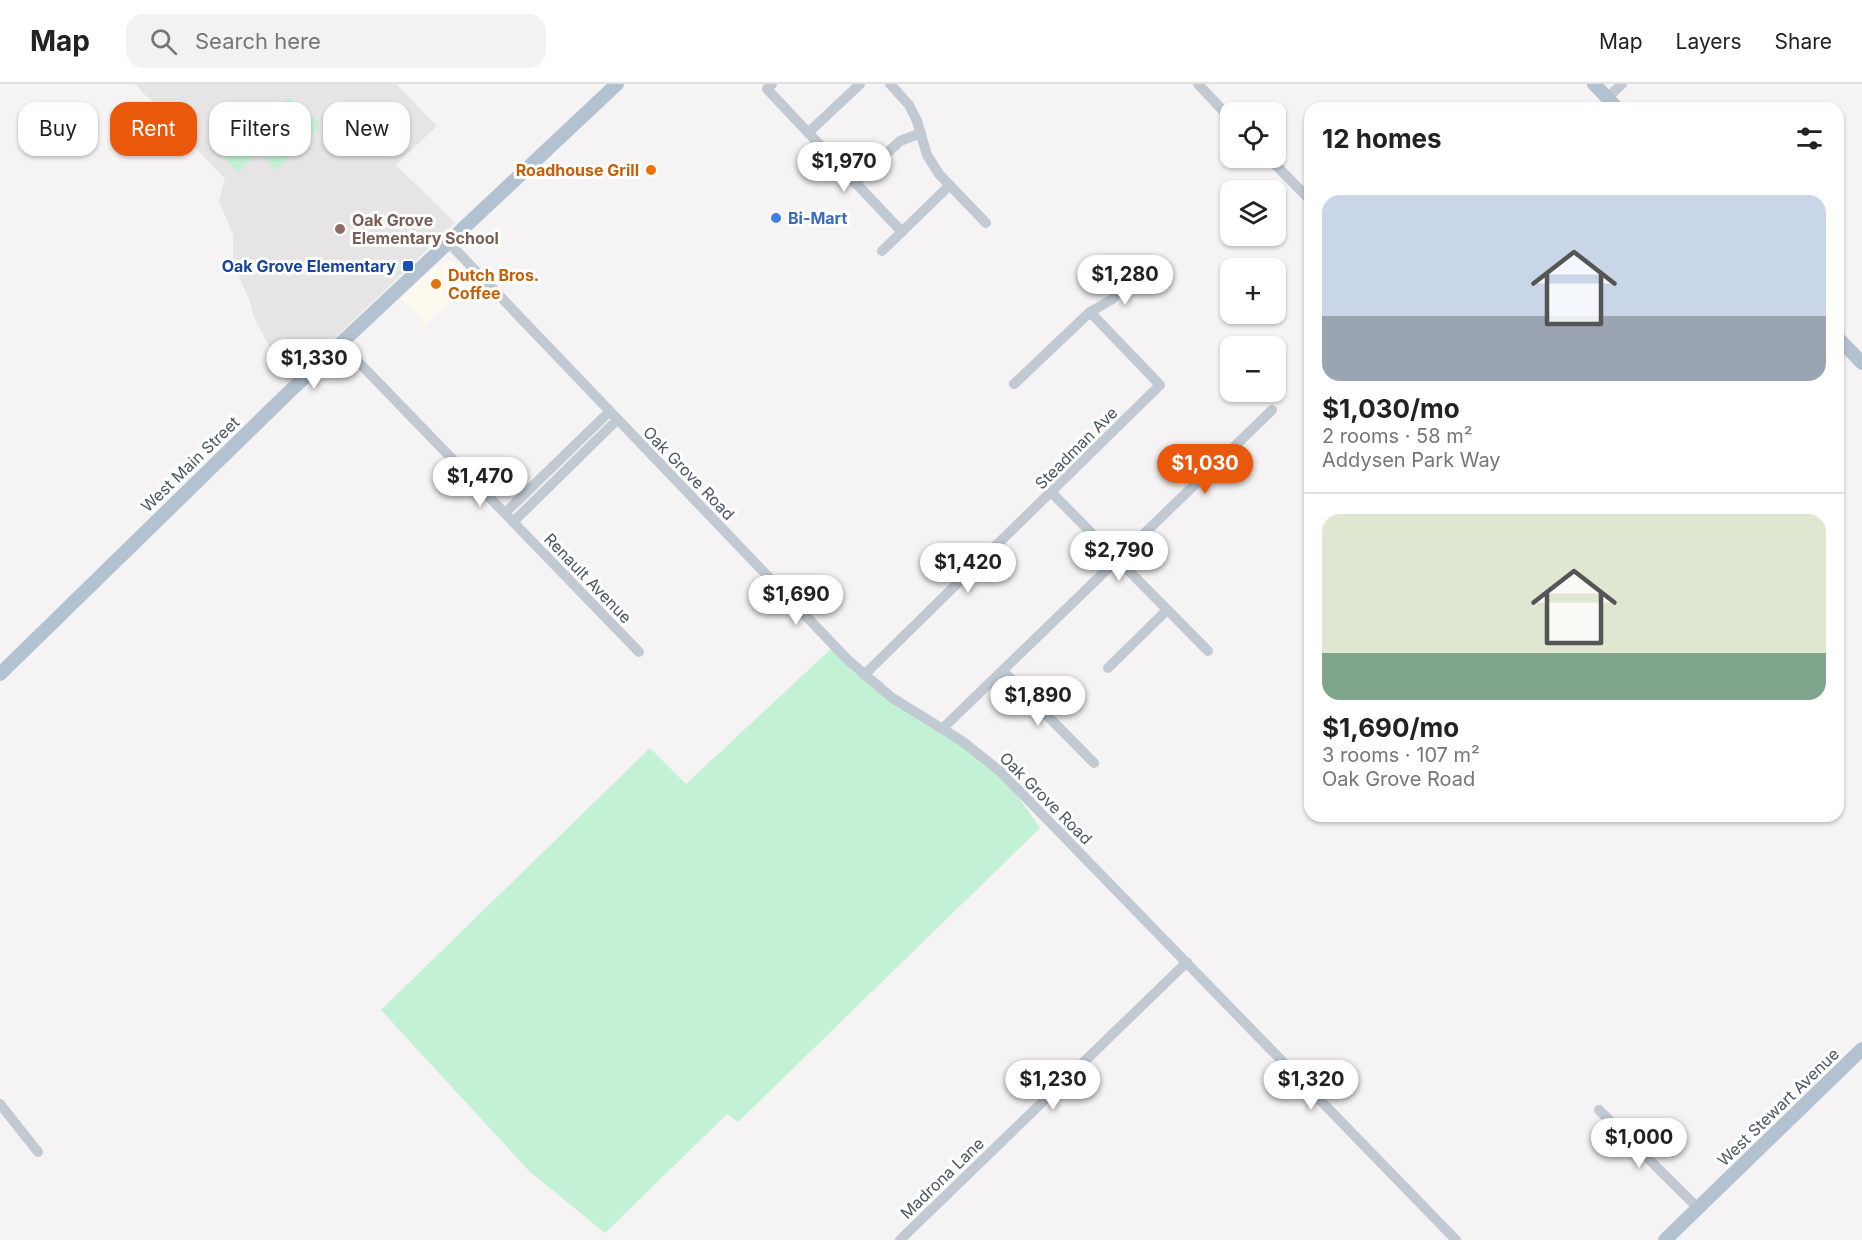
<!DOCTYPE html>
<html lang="en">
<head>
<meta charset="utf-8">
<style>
  body { margin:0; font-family:Inter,sans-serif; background:#f2f2f2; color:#222; height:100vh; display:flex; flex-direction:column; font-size:22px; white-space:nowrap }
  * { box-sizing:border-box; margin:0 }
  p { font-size:20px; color:#767676 }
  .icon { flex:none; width:33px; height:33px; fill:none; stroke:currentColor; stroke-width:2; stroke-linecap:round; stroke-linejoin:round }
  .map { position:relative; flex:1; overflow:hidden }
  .sheet { position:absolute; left:1304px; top:18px; width:540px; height:720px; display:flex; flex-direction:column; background:#fff; border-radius:18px; box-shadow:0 2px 4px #0004 }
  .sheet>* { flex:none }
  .banner { position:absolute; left:18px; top:18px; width:570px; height:54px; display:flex; gap:12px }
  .fabs { position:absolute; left:1220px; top:18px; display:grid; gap:12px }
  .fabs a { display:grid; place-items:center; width:66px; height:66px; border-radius:12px; background:#fff; box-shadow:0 2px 4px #0004; font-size:30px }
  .price { position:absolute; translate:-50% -51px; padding:0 14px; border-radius:21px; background:#fff; color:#222; font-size:20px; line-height:39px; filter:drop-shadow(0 2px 3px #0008) }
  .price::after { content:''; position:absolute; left:50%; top:36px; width:18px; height:14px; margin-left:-9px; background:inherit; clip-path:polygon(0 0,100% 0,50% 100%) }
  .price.on { background:#ea580c; color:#fff }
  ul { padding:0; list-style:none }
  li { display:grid; align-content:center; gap:12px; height:318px; padding:0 18px }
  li+li { border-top:2px solid #e0e0e0 }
  li span { display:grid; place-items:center; height:186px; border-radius:18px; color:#555 }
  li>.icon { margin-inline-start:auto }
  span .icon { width:108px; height:108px; fill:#fffc; stroke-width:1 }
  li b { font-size:26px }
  h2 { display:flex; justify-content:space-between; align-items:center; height:72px; padding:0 18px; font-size:26px }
  .pill { padding:0 21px; border-radius:18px; background:#fff; box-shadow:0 2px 4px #0004; font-size:21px; line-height:54px }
  .pill.on { background:#ea580c; color:#fff }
  header { display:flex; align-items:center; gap:36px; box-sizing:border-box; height:84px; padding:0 30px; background:#fff; border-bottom:2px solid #e0e0e0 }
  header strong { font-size:28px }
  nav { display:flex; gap:33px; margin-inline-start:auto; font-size:21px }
  .search { width:420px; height:54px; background:#f2f2f2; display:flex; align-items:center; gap:15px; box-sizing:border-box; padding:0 21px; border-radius:18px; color:#767676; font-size:22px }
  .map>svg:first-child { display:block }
</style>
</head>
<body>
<header>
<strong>Map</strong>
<div class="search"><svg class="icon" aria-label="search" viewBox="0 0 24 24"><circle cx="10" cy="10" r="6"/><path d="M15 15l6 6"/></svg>Search here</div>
<nav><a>Map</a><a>Layers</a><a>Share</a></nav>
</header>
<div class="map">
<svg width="1862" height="1156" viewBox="0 0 1862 1156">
  <rect width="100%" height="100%" fill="#f5f3f3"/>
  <path fill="#fdf9ef" d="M450 176 460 181 474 195 425 240 400 214 435 182Z"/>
  <path fill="#e6e4e5" d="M135 0H396L437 42 396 81 455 139 288 299 253 231 250 217 233 180V150L219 117 225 95Z"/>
  <path fill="#c3f1d5" d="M289 13 318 37V45L293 63 278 49 238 88 218 67V61L230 52 241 62 266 37 277 46 279 45 283 37 279 22Z
    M277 52 285 60 267 77 259 69Z
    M286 61 293 69 275 86 268 78Z
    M834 562 877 602 1001 688 1040 744 738 1038 727 1030 605 1149 529 1087 381 926 650 664 686 700Z"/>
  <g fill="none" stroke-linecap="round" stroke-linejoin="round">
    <path stroke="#c1cad2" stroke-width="10" d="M772 0 767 5 902 148
      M890 0 909 21 917 37 927 71 939 90 986 139
      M1198 0 1230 34
      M1607 14 1622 0
      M808 49 860 0
      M1269 74 1310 116
      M855 99 900 57 921 49
      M449 159 848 576 891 613 962 657 1001 688 1456 1156
      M882 167 950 101
      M1090 228 1111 216 1137 189
      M341 260 639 568
      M1052 409 1208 567
      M505 429 609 328
      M513 438 617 336
      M1108 584 1167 526
      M1003 587 1094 679
      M864 591 1160 301 1090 228 1014 300
      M943 644 1272 326
      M0 1020 38 1068
      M1599 1026 1698 1124
      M900 1156 1187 878"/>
    <path stroke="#b3c2d1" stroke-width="14" d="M1594 0 1617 24
      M1838 254 1862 279
      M0 590 289 308 617 0
      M1665 1156 1862 965"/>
  </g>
  <g fill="#e8710a" stroke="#fff" stroke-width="2">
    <circle cx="651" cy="86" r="6"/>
    <circle cx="436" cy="200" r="6"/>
  </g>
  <circle fill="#3f7fe0" stroke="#fff" stroke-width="2" cx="776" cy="134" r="6"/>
  <circle fill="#8d6e63" stroke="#fff" stroke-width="2" cx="340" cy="145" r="6"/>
  <rect fill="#1a4fb4" stroke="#fff" stroke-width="2" x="402" y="176" width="12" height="12" rx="3"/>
  <g text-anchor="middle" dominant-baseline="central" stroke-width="6" stroke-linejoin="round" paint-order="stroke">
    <g font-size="16" font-weight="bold" fill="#c56008" stroke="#fff" text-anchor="end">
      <text x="639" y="86">Roadhouse Grill</text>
      <text x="448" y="191" text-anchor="start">Dutch Bros.<tspan x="448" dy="18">Coffee</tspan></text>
    </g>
    <g font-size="16" font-weight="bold" fill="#366cbe" stroke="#fff" text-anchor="start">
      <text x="788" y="134">Bi-Mart</text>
    </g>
    <g font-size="16" font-weight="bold" fill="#785e54" stroke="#fff" text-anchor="start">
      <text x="352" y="136">Oak Grove<tspan x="352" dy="18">Elementary School</tspan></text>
    </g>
    <g font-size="16" font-weight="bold" fill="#164399" stroke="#fff" text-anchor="end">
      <text x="396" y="182">Oak Grove Elementary</text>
    </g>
    <g font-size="16" fill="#4a5661" stroke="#fff">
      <text transform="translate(1076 364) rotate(-45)">Steadman Ave</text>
      <text transform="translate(190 380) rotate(-44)">West Main Street</text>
      <text transform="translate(689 389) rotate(46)">Oak Grove Road</text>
      <text transform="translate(588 494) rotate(46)">Renault Avenue</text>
      <text transform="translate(1046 714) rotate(45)">Oak Grove Road</text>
      <text transform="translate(1778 1023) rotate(-44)">West Stewart Avenue</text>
      <text transform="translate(942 1094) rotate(-44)">Madrona Lane</text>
    </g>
  </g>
</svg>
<div class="fabs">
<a><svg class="icon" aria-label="locate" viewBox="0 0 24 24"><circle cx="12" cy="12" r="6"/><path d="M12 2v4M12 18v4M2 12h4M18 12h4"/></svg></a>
<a><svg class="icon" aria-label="layers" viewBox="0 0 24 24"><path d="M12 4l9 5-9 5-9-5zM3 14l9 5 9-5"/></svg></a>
<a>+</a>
<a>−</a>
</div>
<b class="price" style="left:844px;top:109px">$1,970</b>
<b class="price" style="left:1125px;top:222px">$1,280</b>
<b class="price" style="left:314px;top:306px">$1,330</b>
<b class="price on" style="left:1205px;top:411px">$1,030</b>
<b class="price" style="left:480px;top:424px">$1,470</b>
<b class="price" style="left:1119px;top:498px">$2,790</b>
<b class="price" style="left:968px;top:510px">$1,420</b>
<b class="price" style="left:796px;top:542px">$1,690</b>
<b class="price" style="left:1038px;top:643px">$1,890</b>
<b class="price" style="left:1053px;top:1027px">$1,230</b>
<b class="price" style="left:1311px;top:1027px">$1,320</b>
<b class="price" style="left:1639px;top:1085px">$1,000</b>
<div class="banner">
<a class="pill">Buy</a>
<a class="pill on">Rent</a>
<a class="pill">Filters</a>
<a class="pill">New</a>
</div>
<section class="sheet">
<h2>12 homes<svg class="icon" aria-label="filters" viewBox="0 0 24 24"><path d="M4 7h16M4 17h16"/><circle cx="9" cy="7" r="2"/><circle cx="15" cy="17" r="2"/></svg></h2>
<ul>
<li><span style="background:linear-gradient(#c9d6e8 65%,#9aa5b1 0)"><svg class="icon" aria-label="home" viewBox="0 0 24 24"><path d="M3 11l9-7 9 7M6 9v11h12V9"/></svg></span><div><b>$1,030/mo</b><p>2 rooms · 58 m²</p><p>Addysen Park Way</p></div></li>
<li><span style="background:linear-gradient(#dfe7d0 75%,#7fa58c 0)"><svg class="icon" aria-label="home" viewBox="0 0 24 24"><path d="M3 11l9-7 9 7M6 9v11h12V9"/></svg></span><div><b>$1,690/mo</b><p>3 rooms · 107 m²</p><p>Oak Grove Road</p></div></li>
</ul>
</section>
</div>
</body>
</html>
